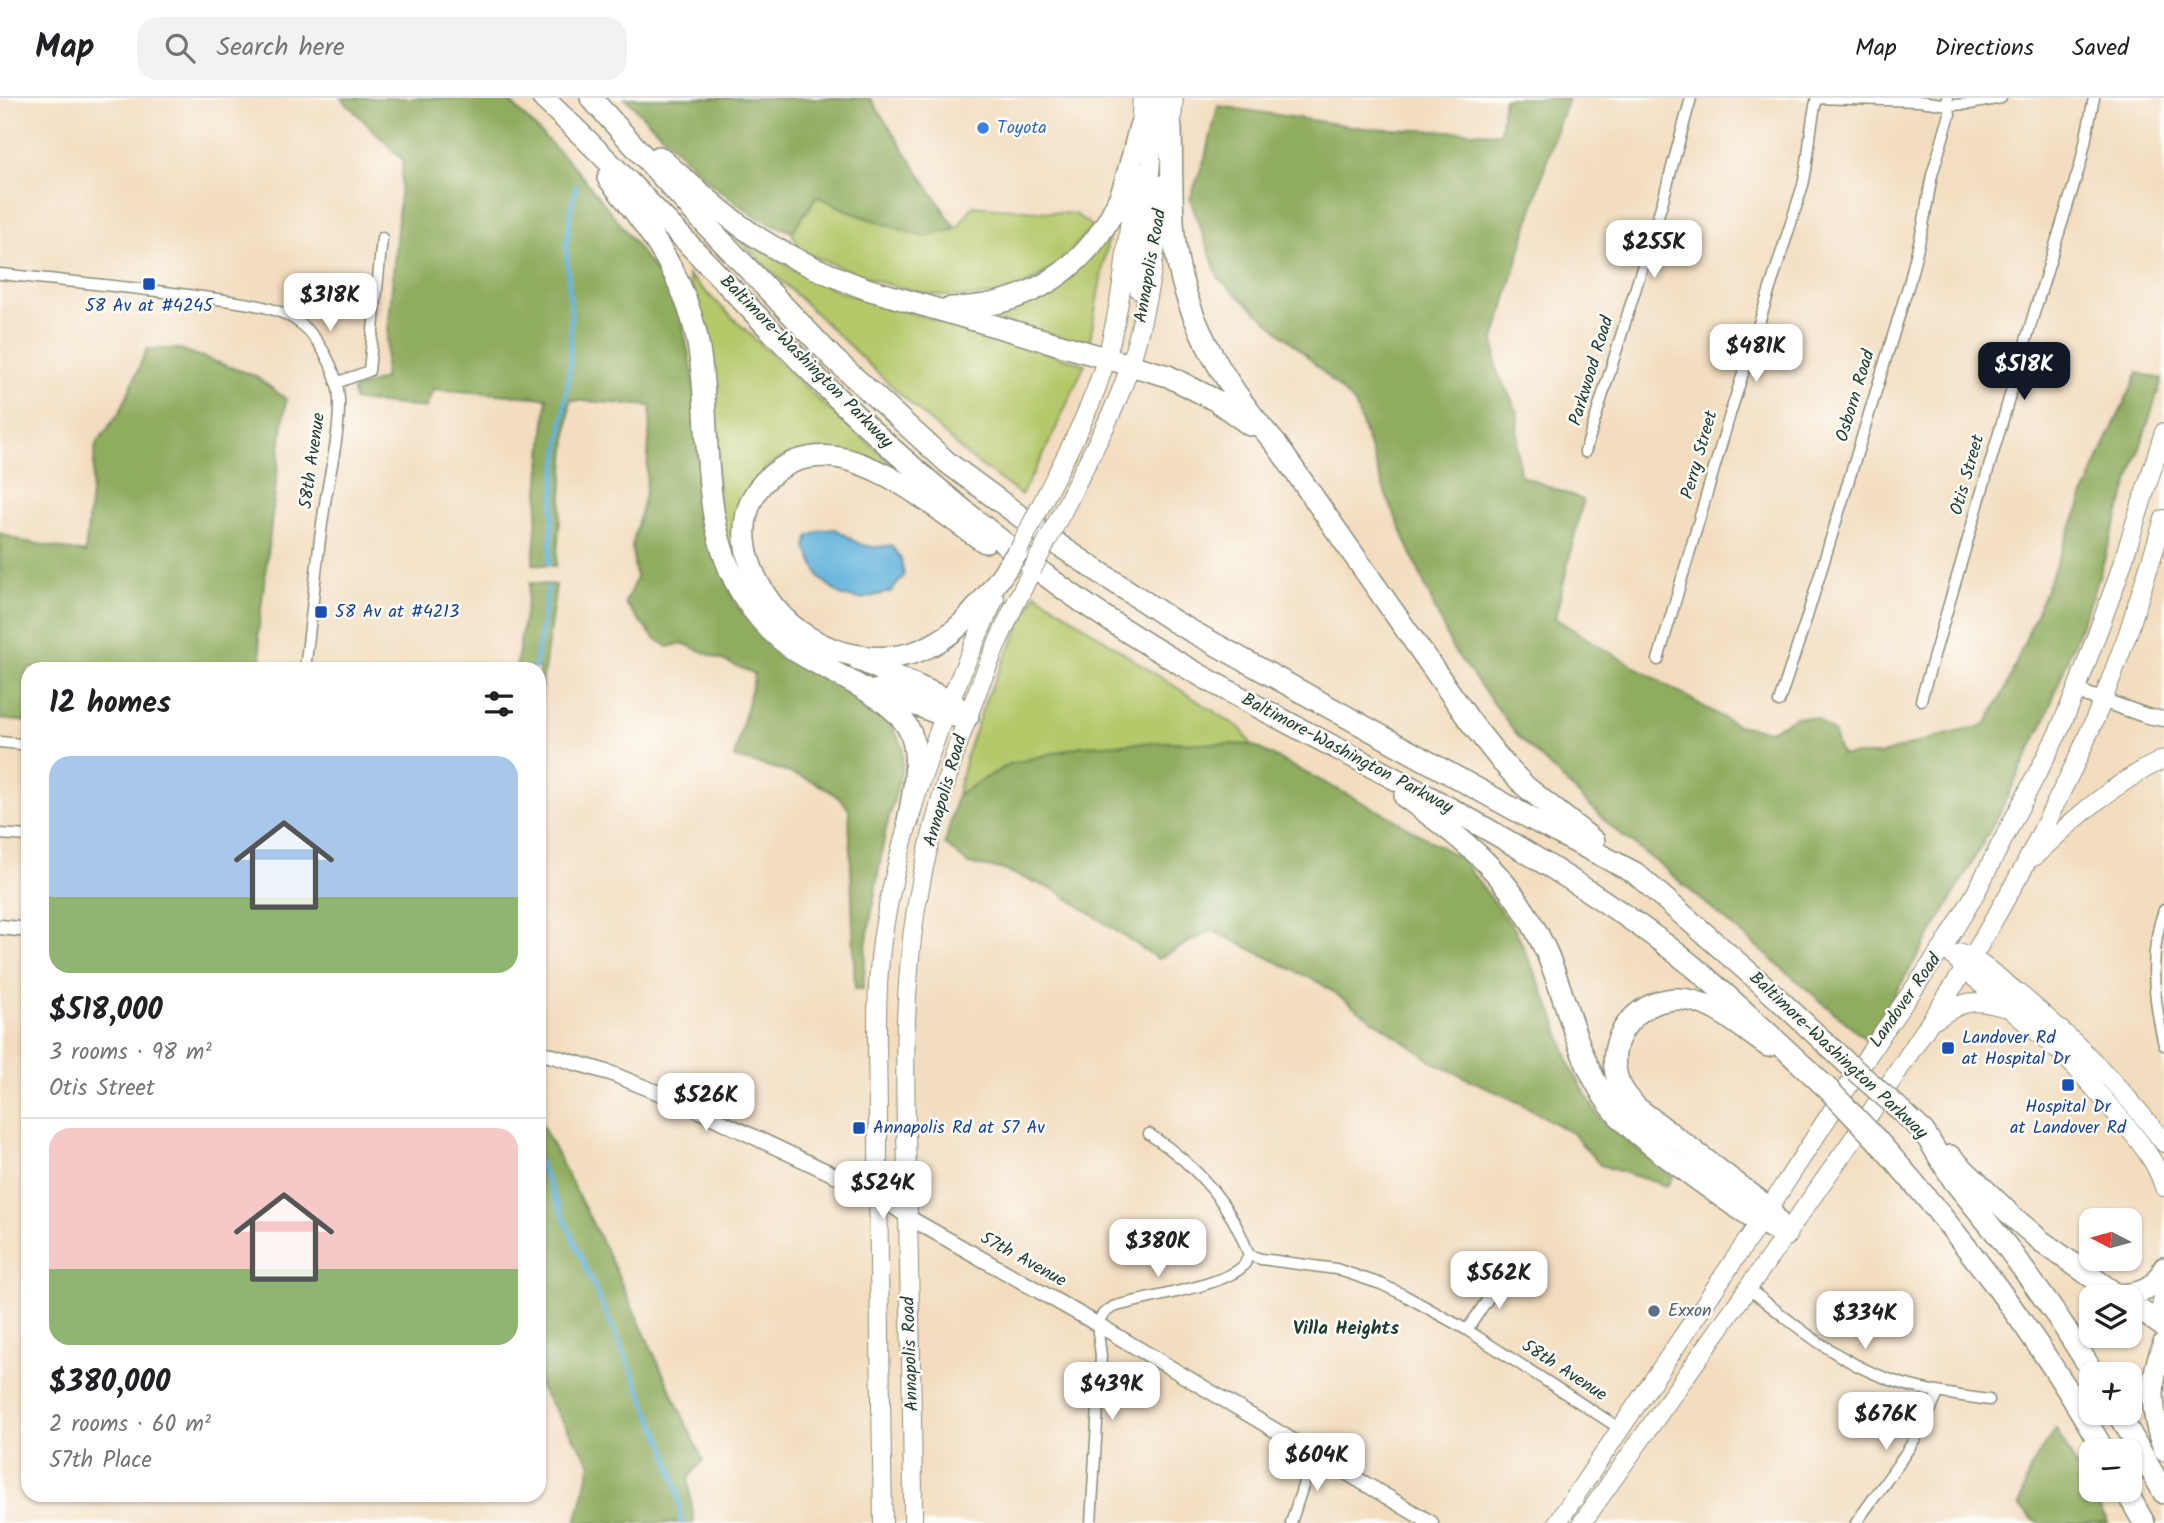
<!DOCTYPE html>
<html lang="en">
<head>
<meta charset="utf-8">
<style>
  body { margin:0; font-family:Kalam,sans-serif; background:#f2f2f2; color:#202124; height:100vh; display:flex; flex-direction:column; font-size:26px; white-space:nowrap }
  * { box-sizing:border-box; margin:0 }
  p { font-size:23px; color:#757577 }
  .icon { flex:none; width:38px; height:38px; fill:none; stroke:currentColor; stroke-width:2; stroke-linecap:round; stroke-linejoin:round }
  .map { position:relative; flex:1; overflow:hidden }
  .panel { position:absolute; left:21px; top:564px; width:525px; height:840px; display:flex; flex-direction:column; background:#fff; border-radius:21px; box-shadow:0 2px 5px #0004 }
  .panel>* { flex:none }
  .needle { width:46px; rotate:276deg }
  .buttons { position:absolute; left:2079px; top:1110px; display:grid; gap:14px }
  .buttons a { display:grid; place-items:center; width:63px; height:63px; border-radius:14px; background:#fff; box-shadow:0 2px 5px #0004; font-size:35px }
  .price { position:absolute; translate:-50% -60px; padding:0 16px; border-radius:14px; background:#fff; color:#222; font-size:23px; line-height:46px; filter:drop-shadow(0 2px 4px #0008) }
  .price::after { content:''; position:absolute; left:50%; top:42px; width:21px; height:16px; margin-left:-10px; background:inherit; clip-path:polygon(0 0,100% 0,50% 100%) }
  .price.active { background:#111827; color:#fff }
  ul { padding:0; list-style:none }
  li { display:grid; align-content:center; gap:14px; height:371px; padding:0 28px }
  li+li { border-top:2px solid #e0e0e0 }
  li span { display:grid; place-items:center; height:217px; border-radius:21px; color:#555 }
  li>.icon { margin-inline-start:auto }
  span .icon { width:126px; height:126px; fill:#fffc; stroke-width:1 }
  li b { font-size:30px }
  h2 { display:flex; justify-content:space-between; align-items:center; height:84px; padding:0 28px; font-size:30px }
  header { display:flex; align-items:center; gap:42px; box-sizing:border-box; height:98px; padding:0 35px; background:#fff; border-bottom:2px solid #e0e0e0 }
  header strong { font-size:33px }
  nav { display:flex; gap:38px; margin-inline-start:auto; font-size:24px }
  .search { width:490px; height:63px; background:#f2f2f2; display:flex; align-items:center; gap:18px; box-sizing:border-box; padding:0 24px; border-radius:21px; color:#757577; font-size:26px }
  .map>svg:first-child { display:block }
</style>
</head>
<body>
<header>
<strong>Map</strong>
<div class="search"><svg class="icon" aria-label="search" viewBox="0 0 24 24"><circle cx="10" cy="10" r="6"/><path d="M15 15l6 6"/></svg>Search here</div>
<nav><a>Map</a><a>Directions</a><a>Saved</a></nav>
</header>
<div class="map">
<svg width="2164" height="1425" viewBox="0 0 2164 1425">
  <rect width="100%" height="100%" fill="#fdfcf7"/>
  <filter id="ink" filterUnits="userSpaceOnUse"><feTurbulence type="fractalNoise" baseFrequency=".0143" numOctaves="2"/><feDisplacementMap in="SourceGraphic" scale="14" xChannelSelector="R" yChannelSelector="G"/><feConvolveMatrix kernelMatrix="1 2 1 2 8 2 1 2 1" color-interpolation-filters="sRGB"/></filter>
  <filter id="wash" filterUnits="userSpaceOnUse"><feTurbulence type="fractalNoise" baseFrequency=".00686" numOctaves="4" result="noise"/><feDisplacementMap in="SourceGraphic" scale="28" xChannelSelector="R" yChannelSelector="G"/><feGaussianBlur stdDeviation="1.57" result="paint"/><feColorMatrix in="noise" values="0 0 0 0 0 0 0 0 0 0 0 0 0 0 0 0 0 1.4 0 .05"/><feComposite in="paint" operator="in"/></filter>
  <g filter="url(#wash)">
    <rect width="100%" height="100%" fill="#f3ddbf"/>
    <path fill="#b5c86b" stroke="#6a8250" stroke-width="2" d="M817 98 853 115 923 139 956 131 973 108 1075 116 1093 129C1080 142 1055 173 1040 181 961 222 875 184 800 153L792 134Z
      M742 137 791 170 837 193 1085 266 1046 352 1021 397 968 358 884 281 738 141Z
      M1105 139 1108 141 1089 247 975 216Z
      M688 177 822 305 902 374 898 377C864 360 824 343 786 358 761 367 737 402 736 429 735 458 762 510 783 529 816 559 888 582 932 601L929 606 800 551 776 531 757 508 737 474 721 424 708 267Z
      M1036 495 1140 566 1240 630 1252 647 1166 644 1010 666 957 697 967 655 987 598Z"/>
    <path fill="#90ac5f" stroke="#58744a" stroke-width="2" d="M341 0H506L574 69 619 124 663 184 681 219 693 276 700 409 715 457 737 507 772 547 820 579 869 607 890 626 903 648 902 671 885 735 866 848 863 891H855L849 712C831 681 767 668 734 660L755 576 682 545 669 549 653 539 625 505 636 481 632 448 646 392 651 308 570 302 556 468 533 466 547 300 433 291 426 310 354 302 353 292 384 281 403 62Z
      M625 0H870L956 131 923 139 853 115 817 98 792 134 754 118 709 84Z
      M1504 0H1568L1554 38 1494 242 1497 274 1518 314 1517 350 1520 377 1583 402 1555 520 1602 550 1736 627 1770 633 1796 619 1816 620 1833 634 1841 657H1879L1933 640 1986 627 2006 590 2105 346 2138 275 2162 281 2097 484 2043 626 2000 714 1946 811 1867 942 1659 766 1615 732 1519 639 1452 550 1386 397 1355 306 1305 256 1219 181 1190 101 1207 54 1218 8 1364 30 1500 35Z
      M147 251H180L255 278 286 301 258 536 263 570H28V624L0 621V435L22 443 85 455 96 346 121 312Z
      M530 485 556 487 539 609V570H516Z
      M1166 644 1252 647 1389 718 1461 761 1516 833 1554 918 1571 970 1600 1021 1673 1079 1667 1088 1600 1067 1573 1036 1518 1004 1436 966 1320 885 1212 832 1158 861 1057 793 1001 771 968 766 945 746 957 697 1010 666 1081 648Z
      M539 1021 606 1152 703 1362 688 1381 694 1425H576L591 1366 539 1288Z
      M2056 1331 2108 1425H2037L2019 1408 2031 1368Z"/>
    <path fill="#60b2db" stroke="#407888" stroke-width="2" d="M836 431C858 445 862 453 891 447L901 461 904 478 890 494 861 501 842 498 821 481 806 450 808 439 822 432Z"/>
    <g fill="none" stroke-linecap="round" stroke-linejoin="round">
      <path stroke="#60b2db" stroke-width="4.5" d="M549 466 556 375 570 267 571 217 566 148 570 115 576 88
        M535 570 548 489
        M539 1064 666 1351 678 1395 681 1425"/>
    </g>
  </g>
  <g filter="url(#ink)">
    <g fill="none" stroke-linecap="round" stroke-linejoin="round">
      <defs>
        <path id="minor" d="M1816 0 1919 3 1950 7 1970 6 2001 0
          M0 176C72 184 145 190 217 201 242 205 271 207 294 221 318 236 338 272 339 301 340 338 329 376 324 412 316 465 312 518 305 570
          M336 285 369 273 382 140
          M1585 354 1663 102 1691 0
          M1658 562 1731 313 1803 87C1810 58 1809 29 1817 0
          M1921 602 2034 215 2081 64 2094 0
          M1779 604 1806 522 1910 182 1923 128 1932 77 1950 16 1947 0
          M0 644 28 647
          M0 736 28 738
          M2164 812C2148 855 2154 903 2164 947
          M1149 1036C1195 1066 1231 1105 1249 1157L1261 1161 1336 1171 1381 1186 1404 1197 1467 1232 1619 1330
          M1748 1190C1791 1224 1836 1263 1888 1281 1921 1293 1955 1297 1989 1302
          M1467 1232 1504 1177
          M1091 1425 1101 1258 1097 1226 1103 1216 1113 1209C1142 1200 1226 1188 1244 1167 1246 1164 1247 1160 1249 1157
          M1291 1425 1313 1356
          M1856 1425C1885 1383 1920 1342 1938 1295"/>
        <path id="tertiary" d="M2076 593 2147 618 2164 621
          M0 829 28 832
          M539 954 610 975 676 1002 879 1098 908 1119 1097 1226 1431 1425"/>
        <path id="primary" d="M1139 40 1142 0
          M1170 44 1174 0
          M1139 192 1157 0
          M1048 393C1070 350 1093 307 1106 261 1124 200 1128 134 1135 72
          M1069 401C1090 356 1117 312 1131 264 1148 206 1157 146 1165 85
          M2034 759C2074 721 2113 685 2164 661
          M1944 848C1981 891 2026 922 2067 961 2086 980 2103 1001 2121 1021 2138 1042 2156 1062 2164 1089
          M1961 855C1983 865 2000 881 2018 895 2073 940 2122 989 2164 1045
          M1938 920C1962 902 1975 901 2003 909
          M2164 1193 2161 1209 2164 1220
          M883 1425C881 1291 878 1158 878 1024 878 957 873 890 885 824 905 711 947 603 995 500
          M913 1425C913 1323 910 1220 908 1118 906 1015 900 913 916 811 936 693 978 578 1032 472
          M1557 1425 1769 1110 1884 933 1944 848 1974 798 2058 635 2076 593 2117 482 2164 334
          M1582 1425 1856 1037 1972 860 2024 769 2078 660 2103 602 2128 535 2164 421"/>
        <path id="motorway" d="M543 0C637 88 723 184 813 276 885 349 967 417 1049 480 1196 590 1369 659 1526 754 1584 789 1643 827 1695 870 1741 909 1785 951 1829 992
          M591 0 695 115 833 260 948 365 1063 450 1175 524 1539 725 1635 775 1761 885 1849 967
          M1171 30C1172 65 1171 102 1174 137 1181 217 1224 287 1276 346L1472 626 1503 665 1526 689 1594 743
          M659 59C682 79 705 100 729 119 770 152 818 173 867 191L1168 278 1215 302 1250 327
          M608 80C648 128 684 178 697 240 714 326 695 422 744 499 758 521 777 541 799 555 830 575 901 601 912 639 920 665 913 697 908 723
          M951 210C1029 209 1091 170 1121 96 1129 75 1134 51 1140 28
          M985 444C941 415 900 377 849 362 823 355 796 358 774 375 715 420 755 508 808 539 847 563 899 568 939 543 961 530 976 511 992 491
          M859 562 951 603 968 618
          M877 592 945 618H968
          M1405 699C1468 744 1513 780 1546 853 1567 902 1576 955 1605 1000 1624 1029 1653 1048 1679 1068 1714 1093 1747 1119 1786 1137
          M1768 948C1744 932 1718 907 1689 902 1641 894 1599 941 1620 987 1624 995 1630 1002 1636 1009L1769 1110 1786 1137
          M1897 1009 1924 1034 1954 1083 2005 1146 2059 1221 2094 1276
          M1876 1041C1963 1140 2039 1238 2104 1353
          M1950 1058 2013 1119 2041 1143 2120 1199
          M2118 1197C2141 1196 2154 1192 2164 1170
          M2130 1205 2164 1229
          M2164 1245C2148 1282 2151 1316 2164 1352
          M2118 1314 2164 1395
          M2125 1391 2144 1425"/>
      </defs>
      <use href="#minor" stroke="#898d7a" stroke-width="13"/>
      <use href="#tertiary" stroke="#898d7a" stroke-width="17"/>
      <use href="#primary" stroke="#898d7a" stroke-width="20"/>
      <use href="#motorway" stroke="#898d7a" stroke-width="24"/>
      <use href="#minor" stroke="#fff" stroke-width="10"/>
      <use href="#tertiary" stroke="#fff" stroke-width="14"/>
      <use href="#primary" stroke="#fff" stroke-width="18"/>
      <use href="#motorway" stroke="#fff" stroke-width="21"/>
      <defs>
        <path id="primary-bridge" d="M1012 465 1048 393
          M1032 472 1069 401"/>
        <path id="motorway-bridge" d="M992 491 1017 455
          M1849 967 1897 1009
          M1829 992 1876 1041"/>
      </defs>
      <use href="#primary-bridge" stroke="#898d7a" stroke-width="20" stroke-linecap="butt"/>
      <use href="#motorway-bridge" stroke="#898d7a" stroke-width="24" stroke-linecap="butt"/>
      <use href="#primary-bridge" stroke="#fff" stroke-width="18"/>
      <use href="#motorway-bridge" stroke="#fff" stroke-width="21"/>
    </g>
  </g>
  <circle fill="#3f7fe0" stroke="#fdfcf7" stroke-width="2.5" cx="983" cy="30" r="7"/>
  <g fill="#1a4fb4" stroke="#fdfcf7" stroke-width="2.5">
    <rect x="142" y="179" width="14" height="14" rx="3.5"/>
    <rect x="314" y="507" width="14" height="14" rx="3.5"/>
    <rect x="1941" y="943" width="14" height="14" rx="3.5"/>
    <rect x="2061" y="980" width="14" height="14" rx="3.5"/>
    <rect x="852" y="1023" width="14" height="14" rx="3.5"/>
  </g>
  <circle fill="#5c6f8a" stroke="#fdfcf7" stroke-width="2.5" cx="1654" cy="1213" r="7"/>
  <g text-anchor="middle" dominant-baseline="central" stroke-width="5" stroke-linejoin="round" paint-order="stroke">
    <g font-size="18" fill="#366cbe" stroke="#fdfcf7" text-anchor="start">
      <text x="997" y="30">Toyota</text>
    </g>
    <g font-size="18" fill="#1f3d34" stroke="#fdfcf7">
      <text transform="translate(1151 168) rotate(-80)">Annapolis Road</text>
      <text transform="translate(806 264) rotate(45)">Baltimore-Washington Parkway</text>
      <text transform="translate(1592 273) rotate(-73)">Parkwood Road</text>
      <text transform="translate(1856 298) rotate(-73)">Osborn Road</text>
      <text transform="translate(1700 357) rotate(-74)">Perry Street</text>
      <text transform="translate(313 363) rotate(-82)">58th Avenue</text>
      <text transform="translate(1968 377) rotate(-74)">Otis Street</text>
      <text transform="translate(1347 656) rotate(28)">Baltimore-Washington Parkway</text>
      <text transform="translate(946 693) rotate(-74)">Annapolis Road</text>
      <text transform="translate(1906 903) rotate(-55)">Landover Road</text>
      <text transform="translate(1838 958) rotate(43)">Baltimore-Washington Parkway</text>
      <text transform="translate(1023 1162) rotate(29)">57th Avenue</text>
      <text transform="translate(911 1256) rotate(-92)">Annapolis Road</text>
      <text transform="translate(1564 1273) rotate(33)">58th Avenue</text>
    </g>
    <g font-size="18" fill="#164399" stroke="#fdfcf7" text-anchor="start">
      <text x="149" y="208" text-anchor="middle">58 Av at #4245</text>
      <text x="335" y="514">58 Av at #4213</text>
      <text x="1962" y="940">Landover Rd<tspan x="1962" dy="21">at Hospital Dr</tspan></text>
      <text x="2068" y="1009" text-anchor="middle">Hospital Dr<tspan x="2068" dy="21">at Landover Rd</tspan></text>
      <text x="873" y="1030">Annapolis Rd at 57 Av</text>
    </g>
    <g font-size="18" fill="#4e5e75" stroke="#fdfcf7" text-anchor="start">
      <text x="1668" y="1213">Exxon</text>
    </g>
    <g font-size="19" font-weight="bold" fill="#1f3d34" stroke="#fdfcf7">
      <text x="1346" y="1231">Villa Heights</text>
    </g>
  </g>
</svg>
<div class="buttons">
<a><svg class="needle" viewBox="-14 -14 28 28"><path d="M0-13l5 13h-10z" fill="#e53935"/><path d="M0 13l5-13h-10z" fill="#757577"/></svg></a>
<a><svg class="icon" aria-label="layers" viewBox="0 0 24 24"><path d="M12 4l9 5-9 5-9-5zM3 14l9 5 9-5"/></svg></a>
<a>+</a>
<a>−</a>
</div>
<b class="price" style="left:1654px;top:182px">$255K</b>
<b class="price" style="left:330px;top:235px">$318K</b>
<b class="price" style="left:1756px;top:286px">$481K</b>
<b class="price active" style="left:2024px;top:304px">$518K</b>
<b class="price" style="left:706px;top:1035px">$526K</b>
<b class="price" style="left:883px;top:1123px">$524K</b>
<b class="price" style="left:1158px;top:1181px">$380K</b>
<b class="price" style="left:1499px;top:1213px">$562K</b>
<b class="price" style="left:1865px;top:1253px">$334K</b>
<b class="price" style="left:1112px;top:1324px">$439K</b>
<b class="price" style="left:1886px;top:1354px">$676K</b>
<b class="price" style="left:1317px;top:1395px">$604K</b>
<section class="panel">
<h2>12 homes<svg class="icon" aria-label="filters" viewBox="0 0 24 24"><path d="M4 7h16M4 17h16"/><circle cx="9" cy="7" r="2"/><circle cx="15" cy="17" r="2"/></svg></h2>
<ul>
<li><span style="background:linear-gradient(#a9c7e8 65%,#8fb573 0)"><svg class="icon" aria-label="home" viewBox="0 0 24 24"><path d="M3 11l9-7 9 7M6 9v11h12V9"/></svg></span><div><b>$518,000</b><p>3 rooms · 98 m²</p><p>Otis Street</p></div></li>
<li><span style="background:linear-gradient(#f6c9c9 65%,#8fb573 0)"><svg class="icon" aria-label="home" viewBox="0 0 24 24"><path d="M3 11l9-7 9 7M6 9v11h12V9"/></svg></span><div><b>$380,000</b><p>2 rooms · 60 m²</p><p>57th Place</p></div></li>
</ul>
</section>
</div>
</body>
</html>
